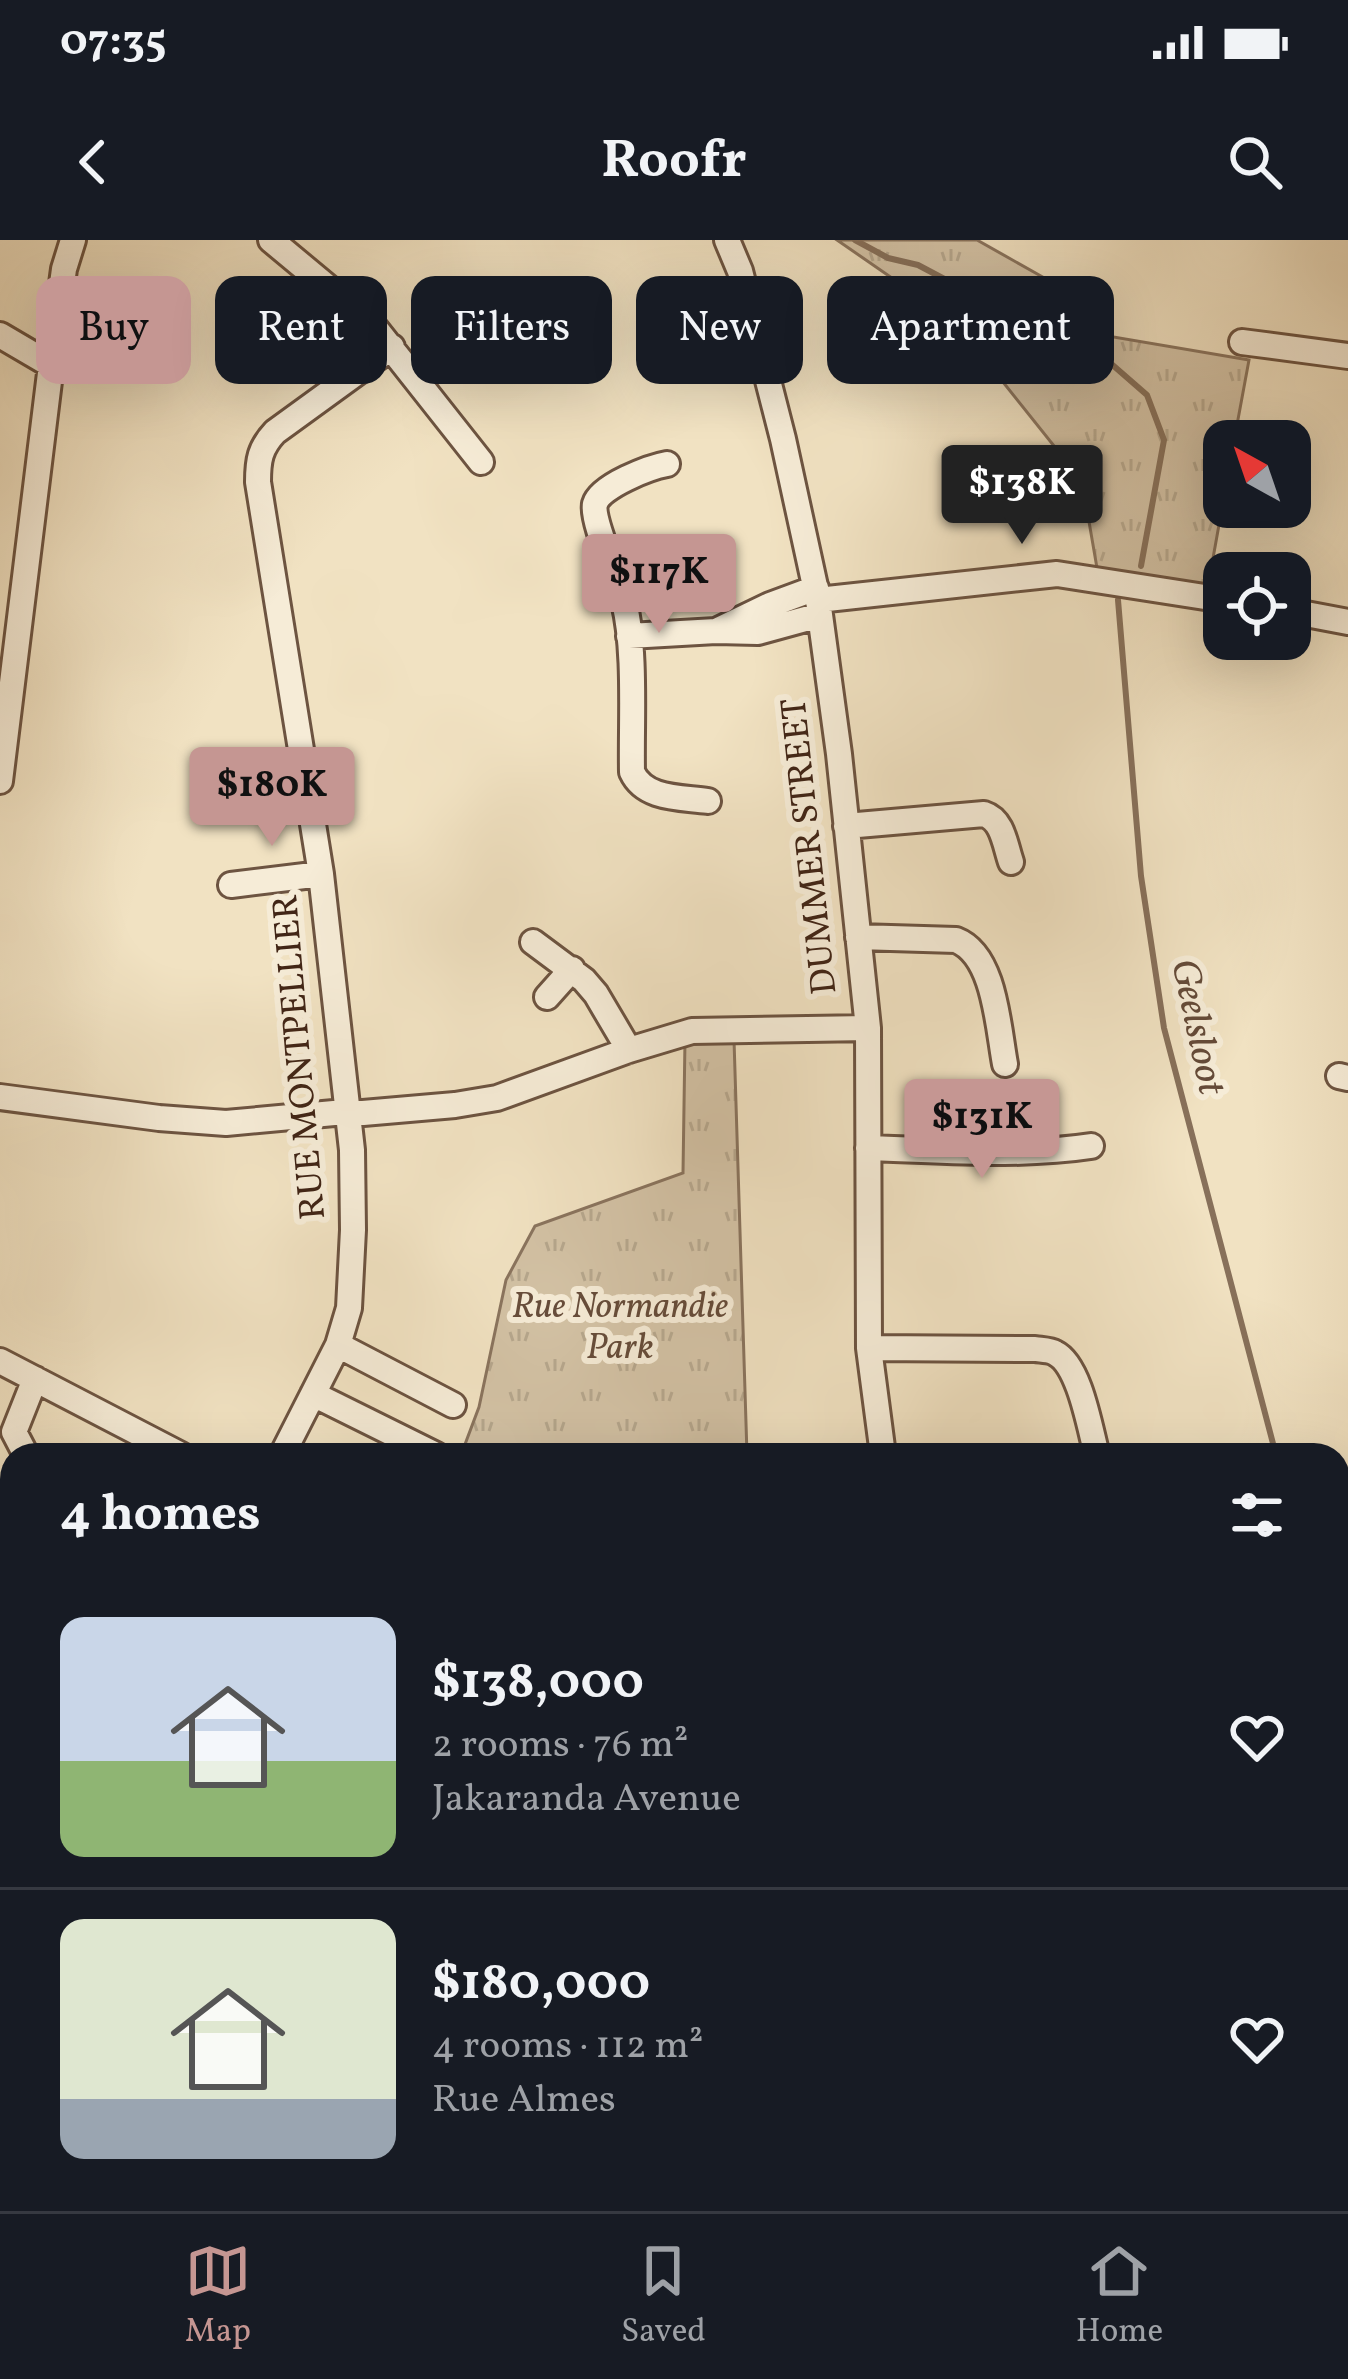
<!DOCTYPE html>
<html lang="en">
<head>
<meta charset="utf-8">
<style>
  body { margin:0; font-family:Vollkorn,serif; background:#242831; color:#f1f3f6; height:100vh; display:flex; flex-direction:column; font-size:45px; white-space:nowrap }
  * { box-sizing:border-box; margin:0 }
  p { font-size:39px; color:#9ea1a6 }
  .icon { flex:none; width:66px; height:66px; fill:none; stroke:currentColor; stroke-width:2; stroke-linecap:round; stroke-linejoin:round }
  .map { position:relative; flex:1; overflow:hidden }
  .side { position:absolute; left:0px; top:1203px; width:1350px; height:768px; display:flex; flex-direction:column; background:#171b24; border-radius:36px 36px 0 0; box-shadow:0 12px 48px #0002 }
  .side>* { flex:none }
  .top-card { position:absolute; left:36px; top:36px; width:1278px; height:108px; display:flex; gap:24px }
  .needle { width:78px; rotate:320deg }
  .buttons { position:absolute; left:1203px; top:180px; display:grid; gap:24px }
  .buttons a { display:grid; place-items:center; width:108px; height:108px; border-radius:24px; background:#171b24; box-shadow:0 12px 48px #0002; font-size:60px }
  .price { position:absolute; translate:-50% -102px; padding:0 27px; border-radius:12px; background:#c59692; color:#111; font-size:39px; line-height:78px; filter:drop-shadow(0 3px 6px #0008) }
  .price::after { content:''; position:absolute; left:50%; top:72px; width:36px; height:27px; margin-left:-18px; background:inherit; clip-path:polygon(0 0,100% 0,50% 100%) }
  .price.on { background:#222; color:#fff }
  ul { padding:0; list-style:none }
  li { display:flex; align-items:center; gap:36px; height:300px; padding:0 60px }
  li+li { border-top:3px solid #363941 }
  li span { display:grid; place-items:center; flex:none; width:336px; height:240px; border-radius:24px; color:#555 }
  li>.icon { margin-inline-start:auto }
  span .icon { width:144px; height:144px; fill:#fffc; stroke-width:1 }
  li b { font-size:51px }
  h2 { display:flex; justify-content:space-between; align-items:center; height:144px; padding:0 60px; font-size:51px }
  .pill { padding:0 42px; border-radius:24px; background:#171b24; box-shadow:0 12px 48px #0002; font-size:42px; line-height:108px }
  .pill.on { background:#c59692; color:#111 }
  .status { display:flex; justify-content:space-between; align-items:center; height:84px; padding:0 60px; background:#171b24; direction:ltr }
  .status svg { height:33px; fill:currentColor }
  header { display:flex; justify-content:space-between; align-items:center; height:156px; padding:0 60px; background:#171b24; font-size:54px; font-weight:700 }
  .menu { display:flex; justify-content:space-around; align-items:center; height:168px; border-top:3px solid #363941; background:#171b24; font-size:33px; color:#9ea1a6 }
  .menu a { display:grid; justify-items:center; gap:6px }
  .menu .on { color:#c59692 }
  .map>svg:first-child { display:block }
</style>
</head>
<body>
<div class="status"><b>07:35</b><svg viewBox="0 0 49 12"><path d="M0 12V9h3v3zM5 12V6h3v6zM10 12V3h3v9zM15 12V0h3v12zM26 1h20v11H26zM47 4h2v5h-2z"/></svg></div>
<header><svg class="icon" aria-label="back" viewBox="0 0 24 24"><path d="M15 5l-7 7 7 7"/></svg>Roofr<svg class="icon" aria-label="search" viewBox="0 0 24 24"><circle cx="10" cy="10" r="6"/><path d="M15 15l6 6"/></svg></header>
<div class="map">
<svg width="1348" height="1971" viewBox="0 0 1348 1971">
  <defs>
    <pattern id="grass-tufts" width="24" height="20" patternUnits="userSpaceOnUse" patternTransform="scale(3)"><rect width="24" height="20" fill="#d3c2a5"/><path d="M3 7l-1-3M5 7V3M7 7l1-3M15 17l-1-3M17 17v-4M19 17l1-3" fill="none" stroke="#b6a78d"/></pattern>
  </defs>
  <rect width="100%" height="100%" fill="#f1e2c2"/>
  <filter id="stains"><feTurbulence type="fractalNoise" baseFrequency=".00167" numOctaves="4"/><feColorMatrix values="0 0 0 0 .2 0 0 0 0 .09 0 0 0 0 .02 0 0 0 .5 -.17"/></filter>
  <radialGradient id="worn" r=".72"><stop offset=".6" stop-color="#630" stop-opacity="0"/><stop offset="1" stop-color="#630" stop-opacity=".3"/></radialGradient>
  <path fill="url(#grass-tufts)" stroke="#8a745e" stroke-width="3" d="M837 0H977L1048 40 1072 90 1249 120 1234 201H1224V257L1208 346 1097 328 1082 241 999 137 955 117 970 92Z
    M685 800H734L747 1215H461L479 1167 506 1040 535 986 683 933Z
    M1338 1831 1348 1835V1971H972V1959H1338Z"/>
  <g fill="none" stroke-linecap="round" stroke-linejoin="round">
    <path stroke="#87705a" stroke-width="6" d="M855 0 888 18 918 25 984 60 1060 87 1108 121 1147 155 1164 200 1141 326
      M1118 360 1141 636 1164 788 1276 1215
      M1338 1451 1348 1489
      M1348 1580V1597"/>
    <defs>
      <path id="minor" d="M271 0 372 84 481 222
        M727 0 740 31 783 199 818 360 839 514 868 788 869 1108 883 1215
        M0 95 51 125
        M1242 102 1348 116
        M667 224C650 227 600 246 595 264 591 280 619 341 624 362 636 410 631 481 632 532 645 560 681 557 708 561
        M818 360 1057 334 1224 360
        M1290 371 1348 382
        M718 390 770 365 816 348
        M629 396 716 391 758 392 820 375
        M0 541 51 125 64 29 73 0
        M846 586 984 574C1003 580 1005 605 1011 622
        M231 645 321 634
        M858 697 956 700C995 715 998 787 1005 824
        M533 702 584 740 596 754 629 810
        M547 757 572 729
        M1339 836 1348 838
        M0 857 159 878 226 883 334 873H363L455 865 497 858 629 810 692 791 868 788
        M868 908C941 910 1019 917 1091 906
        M338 1105 453 1165
        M869 1108 1035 1109C1041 1110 1050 1110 1055 1113 1080 1125 1090 1190 1097 1215
        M0 1121 181 1215
        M313 1154 436 1215
        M26 1215 14 1192 35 1139
        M282 1215 338 1105 349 1068 353 990 352 910 321 634 258 242C258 220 260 208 275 192L392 107
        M0 1512 12 1503
        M1338 1811 1348 1815
        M279 1959 283 1971
        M705 1959 706 1971
        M900 1971 955 1969"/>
    </defs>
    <use href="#minor" stroke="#6d5441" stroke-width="30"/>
    <use href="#minor" stroke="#f6ecd7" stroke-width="24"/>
  </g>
  <g text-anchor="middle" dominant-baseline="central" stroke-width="12" stroke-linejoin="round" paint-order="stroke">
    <g font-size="36" fill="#412516" stroke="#f6ecd7">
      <text transform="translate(811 606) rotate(-96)">DUMMER STREET</text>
      <text transform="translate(301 817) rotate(-95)">RUE MONTPELLIER</text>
    </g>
    <g font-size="36" font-style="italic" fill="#664c3a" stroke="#f6ecd7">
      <text x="620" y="1068">Rue Normandie<tspan x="620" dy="41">Park</tspan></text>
    </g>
    <g font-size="39" font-style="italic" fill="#644a38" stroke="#f6ecd7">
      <text transform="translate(1196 787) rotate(78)">Geelsloot</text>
    </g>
  </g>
  <rect width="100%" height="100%" filter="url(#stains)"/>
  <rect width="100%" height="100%" fill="url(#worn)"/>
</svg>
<div class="buttons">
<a><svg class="needle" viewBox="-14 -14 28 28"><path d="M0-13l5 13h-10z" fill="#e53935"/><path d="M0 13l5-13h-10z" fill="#9ea1a6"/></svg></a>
<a><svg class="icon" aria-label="locate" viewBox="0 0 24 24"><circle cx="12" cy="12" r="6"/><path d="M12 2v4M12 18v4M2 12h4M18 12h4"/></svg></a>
</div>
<b class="price on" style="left:1022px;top:307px">$138K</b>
<b class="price" style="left:659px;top:396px">$117K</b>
<b class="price" style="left:272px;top:609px">$180K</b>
<b class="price" style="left:982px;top:941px">$131K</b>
<div class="top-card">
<a class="pill on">Buy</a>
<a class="pill">Rent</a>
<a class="pill">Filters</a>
<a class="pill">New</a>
<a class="pill">Apartment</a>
</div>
<section class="side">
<h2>4 homes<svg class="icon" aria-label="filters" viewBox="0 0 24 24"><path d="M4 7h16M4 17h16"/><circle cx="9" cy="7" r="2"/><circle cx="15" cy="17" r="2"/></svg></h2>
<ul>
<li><span style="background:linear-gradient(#c9d6e8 60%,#8fb573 0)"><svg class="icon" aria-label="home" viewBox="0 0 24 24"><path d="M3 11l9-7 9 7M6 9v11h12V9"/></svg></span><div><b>$138,000</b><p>2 rooms · 76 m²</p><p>Jakaranda Avenue</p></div><svg class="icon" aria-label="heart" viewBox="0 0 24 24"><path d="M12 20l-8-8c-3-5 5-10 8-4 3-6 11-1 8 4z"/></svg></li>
<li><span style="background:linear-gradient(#dfe7d0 75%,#9aa5b1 0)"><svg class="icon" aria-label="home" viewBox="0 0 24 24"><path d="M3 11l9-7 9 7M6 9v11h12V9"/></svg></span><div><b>$180,000</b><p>4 rooms · 112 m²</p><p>Rue Almes</p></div><svg class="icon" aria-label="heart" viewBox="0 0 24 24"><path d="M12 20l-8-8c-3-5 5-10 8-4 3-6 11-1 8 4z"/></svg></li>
</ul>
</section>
</div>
<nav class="menu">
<a class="on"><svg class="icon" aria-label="map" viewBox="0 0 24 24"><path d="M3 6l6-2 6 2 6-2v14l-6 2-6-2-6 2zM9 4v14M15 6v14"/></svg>Map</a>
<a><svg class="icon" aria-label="saved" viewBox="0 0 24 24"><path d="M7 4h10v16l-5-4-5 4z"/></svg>Saved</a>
<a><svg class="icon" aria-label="home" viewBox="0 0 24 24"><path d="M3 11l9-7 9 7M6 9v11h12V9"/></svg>Home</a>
</nav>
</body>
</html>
